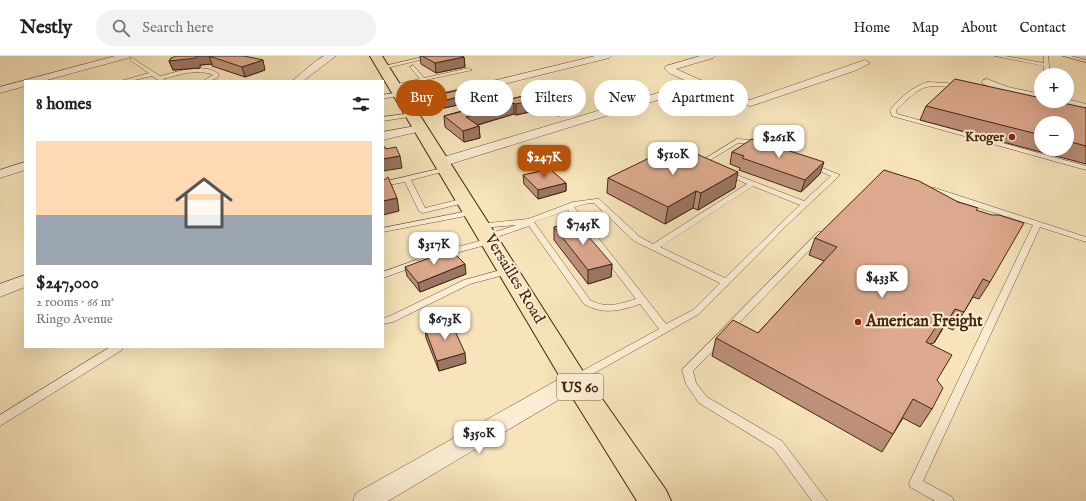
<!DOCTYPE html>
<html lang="en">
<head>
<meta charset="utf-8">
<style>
  body { margin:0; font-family:"IM FELL English",serif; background:#f2f2f2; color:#202124; height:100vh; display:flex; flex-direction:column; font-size:15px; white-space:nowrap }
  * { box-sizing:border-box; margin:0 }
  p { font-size:13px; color:#757577 }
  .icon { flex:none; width:22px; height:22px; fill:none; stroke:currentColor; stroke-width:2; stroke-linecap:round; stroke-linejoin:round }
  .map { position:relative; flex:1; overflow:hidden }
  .drawer { position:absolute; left:24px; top:24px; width:360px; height:268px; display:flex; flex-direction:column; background:#fff; border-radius:0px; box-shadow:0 4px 16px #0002 }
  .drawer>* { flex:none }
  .top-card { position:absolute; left:396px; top:24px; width:380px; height:36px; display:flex; gap:8px }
  .fabs { position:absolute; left:1034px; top:12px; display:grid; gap:8px }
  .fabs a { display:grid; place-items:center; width:40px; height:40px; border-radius:50%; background:#fff; box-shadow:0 4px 16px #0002; font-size:20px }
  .price { position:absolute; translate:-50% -34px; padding:0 9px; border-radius:8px; background:#fff; color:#222; font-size:13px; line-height:26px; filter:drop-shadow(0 1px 2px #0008) }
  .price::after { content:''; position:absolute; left:50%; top:24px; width:12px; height:9px; margin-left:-6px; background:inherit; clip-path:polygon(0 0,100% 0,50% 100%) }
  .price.current { background:#b45309; color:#fff }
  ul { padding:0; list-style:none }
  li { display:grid; align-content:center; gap:8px; height:212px; padding:0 12px }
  li span { display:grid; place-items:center; height:124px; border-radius:0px; color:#555 }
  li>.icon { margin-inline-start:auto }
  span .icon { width:72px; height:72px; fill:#fffc; stroke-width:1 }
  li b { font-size:17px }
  h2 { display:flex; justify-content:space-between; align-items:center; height:48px; padding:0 12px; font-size:17px }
  .tag { padding:0 14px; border-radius:18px; background:#fff; box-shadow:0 4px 16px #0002; font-size:14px; line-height:36px }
  .tag.current { background:#b45309; color:#fff }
  header { display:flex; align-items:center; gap:24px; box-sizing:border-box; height:56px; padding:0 20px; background:#fff; border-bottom:1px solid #e0e0e0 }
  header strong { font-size:19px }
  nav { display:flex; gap:22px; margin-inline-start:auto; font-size:14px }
  .search { width:280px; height:36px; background:#f2f2f2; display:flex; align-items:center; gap:10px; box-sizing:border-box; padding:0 14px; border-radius:22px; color:#757577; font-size:15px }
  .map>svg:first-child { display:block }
</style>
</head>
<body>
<header>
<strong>Nestly</strong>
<div class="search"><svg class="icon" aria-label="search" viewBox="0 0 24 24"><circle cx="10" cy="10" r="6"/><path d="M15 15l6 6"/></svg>Search here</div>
<nav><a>Home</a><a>Map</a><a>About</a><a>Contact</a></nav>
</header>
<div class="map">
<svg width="1086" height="445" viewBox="0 0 1086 445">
  <rect width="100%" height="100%" fill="#f7e4bb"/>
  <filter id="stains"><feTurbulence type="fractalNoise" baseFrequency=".005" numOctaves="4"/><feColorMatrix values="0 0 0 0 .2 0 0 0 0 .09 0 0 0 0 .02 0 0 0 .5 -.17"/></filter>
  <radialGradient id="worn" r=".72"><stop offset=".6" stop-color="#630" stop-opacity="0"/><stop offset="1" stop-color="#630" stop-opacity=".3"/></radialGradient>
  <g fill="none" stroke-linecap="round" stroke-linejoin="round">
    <defs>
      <path id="service" d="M427 0H436L383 13 380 11Z
        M995 0H1005L1044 7V0H1048L1050 19H1044V10Z
        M1063 0H1071L1086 4V6Z
        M132 2 160 20C177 16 202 6 219 18L217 22 210 25H203L213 19C197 12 179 19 163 23L166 25H160L152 20 130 25H121L149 17 130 4V3Z
        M413 9 424 22 469 12 472 14 393 31V29L420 23 410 11Z
        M928 26 947 27 963 31 960 33C924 26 921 30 896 54L897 58 1086 110V114L892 60 890 54C900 42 913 30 928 26Z
        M400 36 403 38 402 39 383 43V39Z
        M413 57 416 59 415 60 383 65V61Z
        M737 83 752 84 762 89 759 91 751 88 738 87 707 106 708 108 707 109H703L698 107Z
        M810 107 840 119 786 170 699 258 575 328 571 327 570 324 571 321 659 273 640 248C620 255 603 259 584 248L529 170 491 183 494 185 493 187 441 201 437 198 438 196 487 183 484 181 485 179 517 169 481 172H478L477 170 478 168 528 163 573 146 596 143H599L640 181 653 188 747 128 725 118V116H729L804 145 831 120 808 110V108ZM753 130 800 149 725 222 660 191ZM589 147H594L634 185 720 227 693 254 666 268 574 151ZM568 154 636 243C620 248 606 253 590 244L534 166Z
        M447 111 449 112V114L411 124 425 152 465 142H468V146L423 157 419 155 405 126 383 130V126Z
        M929 132H935L1086 181V186L1040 171 923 425 952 441 954 445H935L910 431 909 427 1033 169 929 136Z
        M473 154H476L477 156 476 158 383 176V172Z
        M818 176H824L825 178 693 315 696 327 707 341 782 385 827 445H812L774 393 699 347 686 328 682 314Z
        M416 204 419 205 420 207 419 209 383 222V216Z
        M508 212 511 213 512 215 511 217 470 228 393 266 383 268V262L388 261 464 224Z
        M110 291H123L122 294 0 370V359Z"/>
      <path id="minor" d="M115 0H130L128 2 43 25H25V30L0 37V31Z
        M324 0H336L303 25H292L317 4Z
        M595 0H611L609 2 407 52 402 49 403 47Z
        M700 0H715L713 2 676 13 741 42 750 44 862 5 865 4 870 7 857 14 751 50 734 47 700 31 447 109H437L436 106 437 103 691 27 669 17 664 12 666 10Z
        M987 23 1008 31 1041 38V44L1001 35 983 28 982 26 983 24Z
        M1067 43 1086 48V54L1056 47 1055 45H1067Z
        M421 69 425 70 427 72 425 74 383 84V76Z
        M25 106V114L0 122V114Z
        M25 219V231L0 241V228Z
        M575 316 582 318 585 324 582 330 388 445H353L356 437 568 318Z"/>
      <path id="trunk" d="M370 0H382L584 317 666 434 671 445H637L566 331Z"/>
    </defs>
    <use href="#service" stroke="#71563b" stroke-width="1"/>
    <use href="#minor" stroke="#71563b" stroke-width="1"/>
    <use href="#trunk" stroke="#442610" stroke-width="2"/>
    <use href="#service" fill="#faedd3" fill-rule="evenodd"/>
    <use href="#minor" fill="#faedd3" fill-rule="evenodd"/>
    <use href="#trunk" fill="#f7e4bb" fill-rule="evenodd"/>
  </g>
  <path fill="#be917b" stroke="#442610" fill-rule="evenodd" d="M244 0 265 14 245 21 212 10V8L200 9V12L173 14 169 5 171 2Z
    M420 0H462L464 1 465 11 436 17 421 8Z
    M464 33 480 44V51L531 38 534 39 545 36 570 49 569 56 558 60 535 48V51L534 52V55L516 59 514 58 478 69 479 70 480 82 464 86 445 71 444 60 465 54 458 49 444 52 438 47 437 39Z
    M926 50 1086 52V108L920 64ZM1041 67H1067V93H1041Z
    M732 96 820 118 801 136 739 114 740 112 730 108Z
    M523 119 566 127V135L538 143 524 128Z
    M608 122 735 132 698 154 693 152 665 168 607 137Z
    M958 146 977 155 990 226 979 243 973 241 953 274 944 270 934 287 930 288 937 324 932 353 920 371 903 362 882 396 712 300 716 282 758 277 824 205 809 199 815 182Z
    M554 171 612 208 611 221 588 228 554 184Z
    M405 211 466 218 420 236 407 220Z
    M425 273 466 307 439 315 426 282Z"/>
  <path fill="#9b7664" stroke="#442610" d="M197 0H215H209L212 8 200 9V12L173 14 169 5Z
    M464 1 465 11 436 17 435 7Z
    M263 4 265 14 245 21 242 11Z
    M535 40V51L534 52V55L516 59V48L530 42Z
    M457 41 458 49 444 52V45Z
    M480 44V51L466 55 465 47Z
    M514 47V58L467 72 466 61Z
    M570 49 569 56 558 60V52Z
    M479 70 480 82 464 86 463 75Z
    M400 100 402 112 383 115V103Z
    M824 106 820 118 801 136 805 124Z
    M738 116 735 132 698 154 701 137Z
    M566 127V135L538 143V134Z
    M696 135 693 152 665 168 668 151Z
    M397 142 399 155 383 159V145Z
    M465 208 466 218 420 236 418 227Z
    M612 208 611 221 588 228V214Z
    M955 253 944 270 934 287 945 269Z
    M465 297 466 307 439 315 437 305Z"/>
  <path fill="#dda98f" stroke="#442610" d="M175 0H197L196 2 169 5 171 2 174 1Z
    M209 0H244L263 4 242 11Z
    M422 0H462L464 1 435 7Z
    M955 23 1041 42V45H1054L1086 52V90L1067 85V67H1041V79L926 50Z
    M464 33 480 44 465 47 457 41 444 45 437 39Z
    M545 36 570 49 558 52 534 39Z
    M531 38 535 40 530 42 534 44 516 48 514 47 466 61 479 70 463 75 444 60Z
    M752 83 824 106 805 124 742 102 744 100 732 96Z
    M676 89 738 116 701 137 696 135 668 151 608 122Z
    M383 91H385L386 93 396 91 400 100 383 103Z
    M550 113 566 127 538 134 523 119Z
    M884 114 919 125 958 146 978 152 976 154 992 159H999L1024 167 990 226 983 223 964 256 955 253 945 269 936 271 926 286 952 299 937 324 943 332 932 353 913 343 893 378 716 282 733 264 758 277 837 191 815 182Z
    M388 121 397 142 383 145V125Z
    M576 166 612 208 588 214 554 171Z
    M451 194 465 208 418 227 405 211Z
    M451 266 465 297 437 305 425 273Z"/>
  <g fill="#8f2418" stroke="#faedd3" stroke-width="1.5">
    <circle cx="1012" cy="81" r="4"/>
    <circle cx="858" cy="266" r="4"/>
  </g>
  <g text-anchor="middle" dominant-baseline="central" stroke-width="4" stroke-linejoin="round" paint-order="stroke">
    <g font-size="13" font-weight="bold" fill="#442610" stroke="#faedd3" text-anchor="end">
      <text x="1004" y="81">Kroger</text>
    </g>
    <rect fill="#faedd3" stroke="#7b624a" stroke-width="1" x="557" y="318" width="46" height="26" rx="3"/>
    <g font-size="15" font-weight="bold" fill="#442610">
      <text x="580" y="331">US 60</text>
    </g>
    <g font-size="16" fill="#442610" stroke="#faedd3">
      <text transform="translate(514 223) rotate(59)">Versailles Road</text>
    </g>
    <g font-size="16" font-weight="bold" fill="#442610" stroke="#faedd3" text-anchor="start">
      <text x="866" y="266">American Freight</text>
    </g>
  </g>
  <rect width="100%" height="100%" filter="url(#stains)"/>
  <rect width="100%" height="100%" fill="url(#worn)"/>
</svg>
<div class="fabs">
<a>+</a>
<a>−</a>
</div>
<b class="price" style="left:779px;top:103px">$261K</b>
<b class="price" style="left:673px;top:120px">$510K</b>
<b class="price current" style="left:544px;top:123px">$247K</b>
<b class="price" style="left:583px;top:190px">$745K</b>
<b class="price" style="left:434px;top:210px">$317K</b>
<b class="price" style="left:882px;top:243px">$433K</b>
<b class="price" style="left:445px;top:285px">$673K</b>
<b class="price" style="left:479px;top:399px">$350K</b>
<div class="top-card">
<a class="tag current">Buy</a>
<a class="tag">Rent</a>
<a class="tag">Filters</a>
<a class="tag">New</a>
<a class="tag">Apartment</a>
</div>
<section class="drawer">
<h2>8 homes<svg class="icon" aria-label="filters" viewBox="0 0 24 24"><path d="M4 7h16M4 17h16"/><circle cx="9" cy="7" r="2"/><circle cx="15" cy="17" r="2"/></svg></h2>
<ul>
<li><span style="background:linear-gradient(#ffd9b3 60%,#9aa5b1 0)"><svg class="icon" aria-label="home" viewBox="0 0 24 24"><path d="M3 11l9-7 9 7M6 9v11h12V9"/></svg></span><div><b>$247,000</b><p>2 rooms · 66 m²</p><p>Ringo Avenue</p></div></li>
</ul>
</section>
</div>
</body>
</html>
